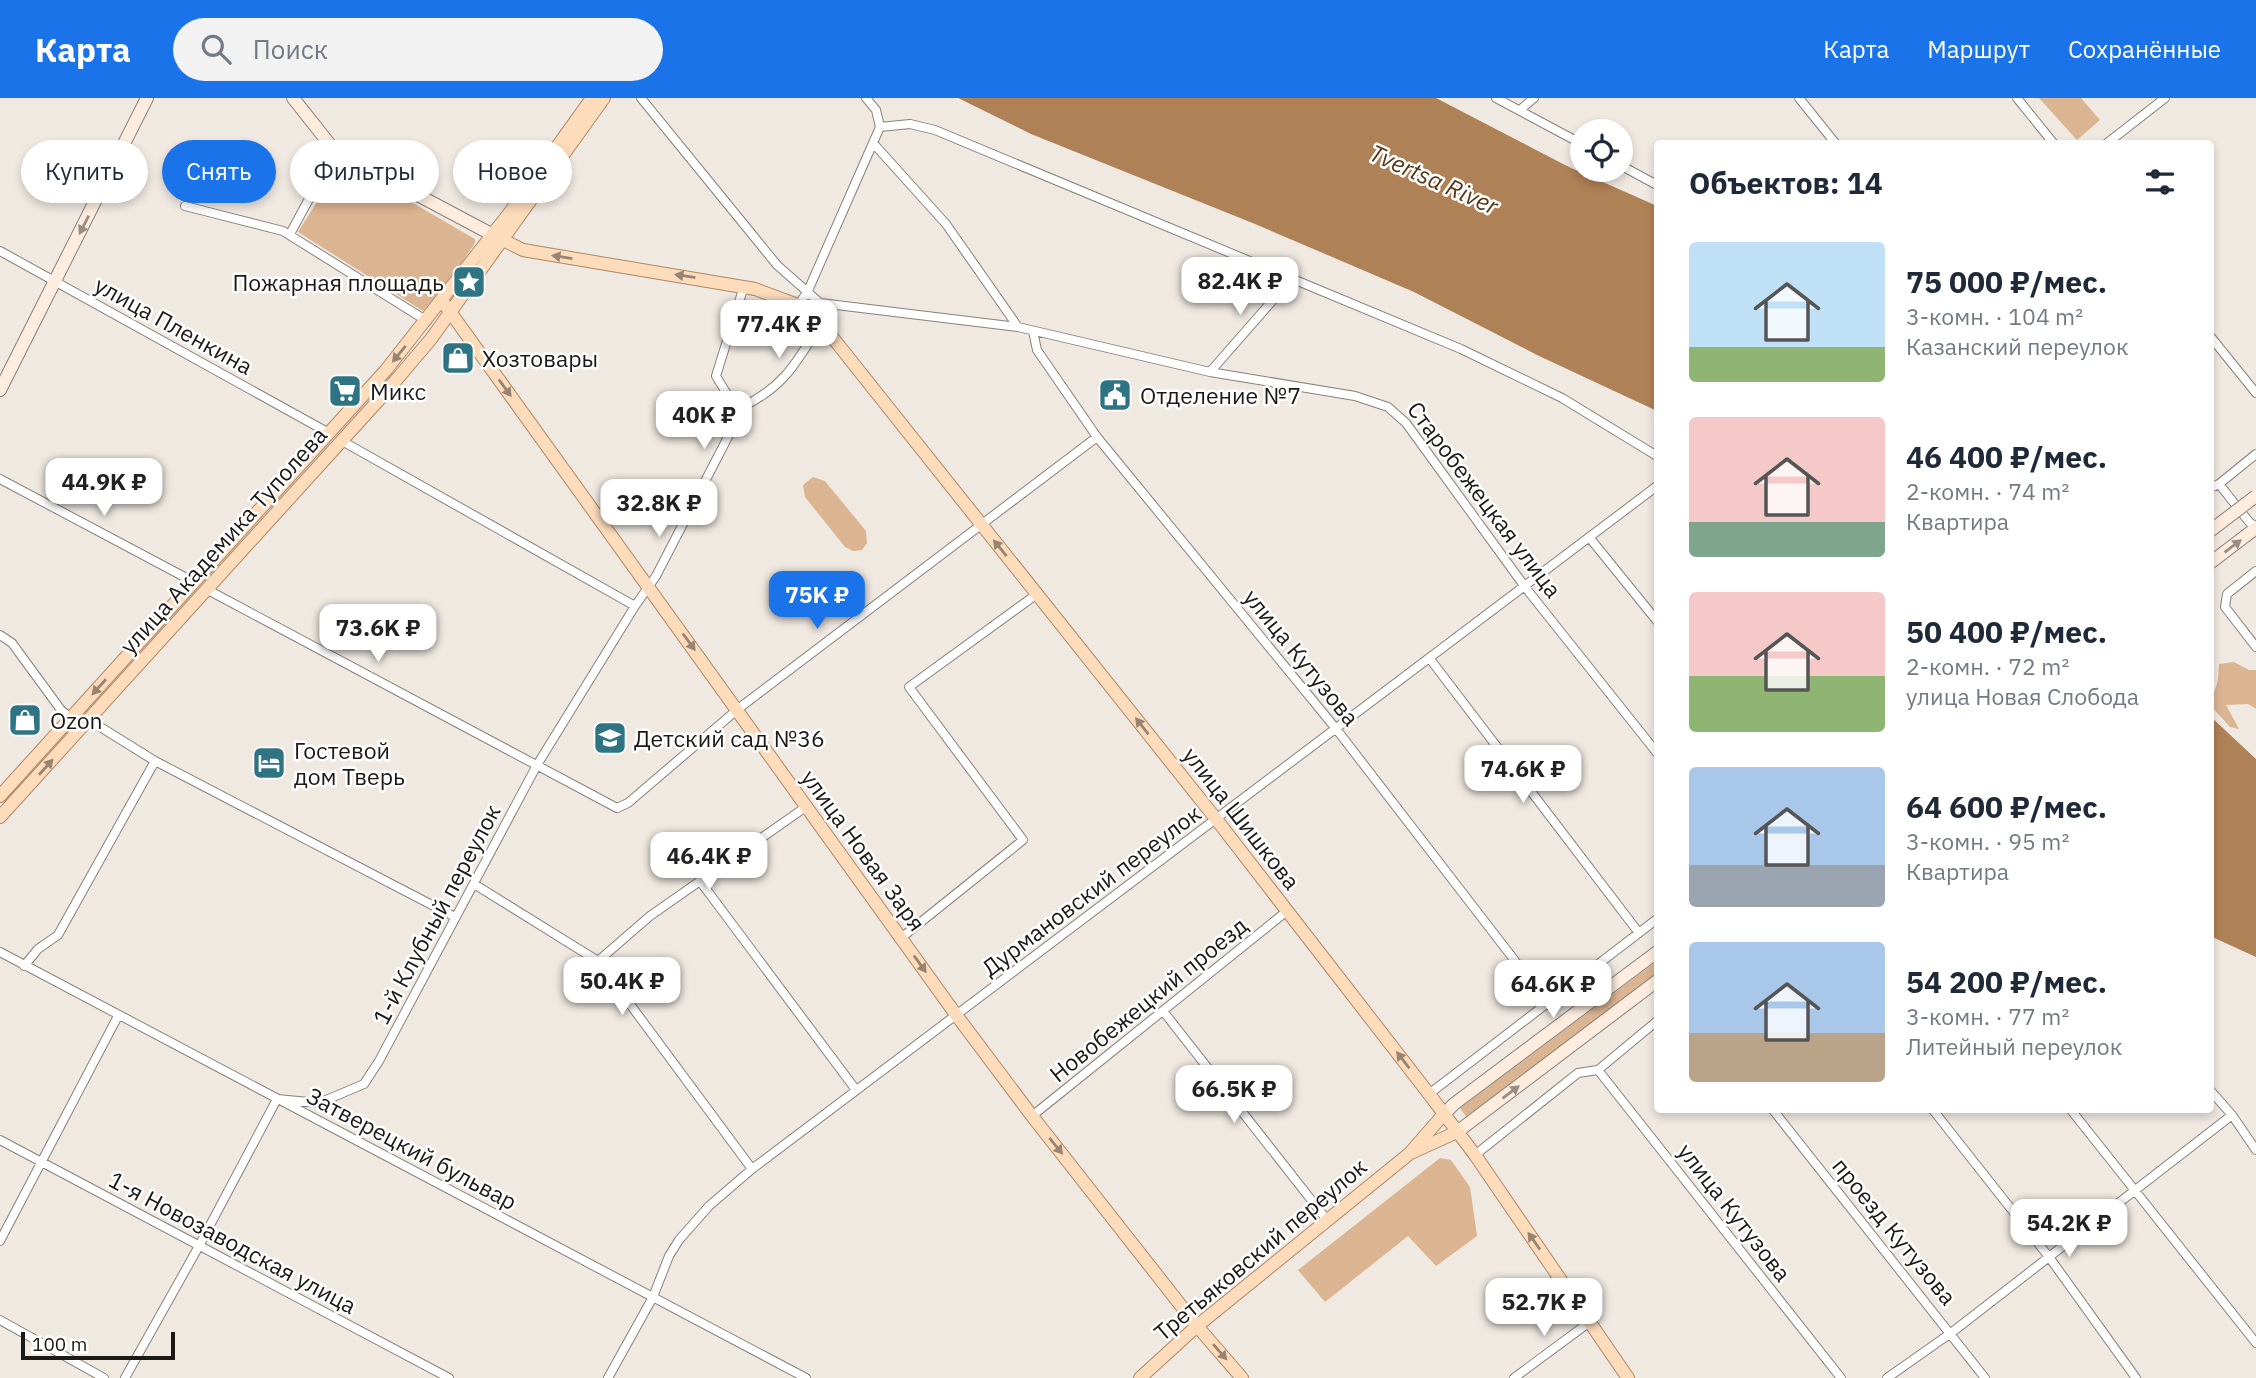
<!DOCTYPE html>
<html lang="ru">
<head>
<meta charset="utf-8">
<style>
  body { margin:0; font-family:"IBM Plex Sans",sans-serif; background:#f2f2f3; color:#1f2937; height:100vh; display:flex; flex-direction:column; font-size:26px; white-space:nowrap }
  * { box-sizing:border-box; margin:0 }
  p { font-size:23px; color:#747a83 }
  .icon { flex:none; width:38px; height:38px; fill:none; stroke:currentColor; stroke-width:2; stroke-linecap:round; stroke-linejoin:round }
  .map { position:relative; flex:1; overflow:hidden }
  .panel { position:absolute; left:1654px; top:42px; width:560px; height:973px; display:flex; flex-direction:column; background:#fff; border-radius:7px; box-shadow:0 4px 10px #0003 }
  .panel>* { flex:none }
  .top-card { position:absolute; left:21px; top:42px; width:665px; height:63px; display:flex; gap:14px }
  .buttons { position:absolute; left:1570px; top:21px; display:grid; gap:14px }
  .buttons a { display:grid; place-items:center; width:63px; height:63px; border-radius:50%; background:#fff; box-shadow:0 4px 10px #0003; font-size:35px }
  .scale { position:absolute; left:21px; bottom:18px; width:154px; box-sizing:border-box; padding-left:7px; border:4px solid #1c1917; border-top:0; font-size:19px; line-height:24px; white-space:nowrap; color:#1c1917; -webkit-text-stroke:5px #fff; paint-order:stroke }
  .price { position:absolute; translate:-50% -60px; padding:0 16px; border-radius:14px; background:#fff; color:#222; font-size:23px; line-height:46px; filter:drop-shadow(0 2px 4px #0008) }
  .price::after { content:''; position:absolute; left:50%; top:42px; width:21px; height:16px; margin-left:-10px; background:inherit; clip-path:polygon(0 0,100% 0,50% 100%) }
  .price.on { background:#1a73e8; color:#fff }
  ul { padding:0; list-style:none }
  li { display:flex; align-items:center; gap:21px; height:175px; padding:0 35px }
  li span { display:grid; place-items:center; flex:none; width:196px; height:140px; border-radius:7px; color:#555 }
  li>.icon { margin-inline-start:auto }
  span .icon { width:84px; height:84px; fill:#fffc; stroke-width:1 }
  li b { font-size:30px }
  h2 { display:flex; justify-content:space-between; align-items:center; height:84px; padding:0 35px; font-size:30px }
  .pill { padding:0 24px; border-radius:32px; background:#fff; box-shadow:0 4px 10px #0003; font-size:24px; line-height:63px }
  .pill.on { background:#1a73e8; color:#fff }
  header { display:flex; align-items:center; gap:42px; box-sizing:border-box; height:98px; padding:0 35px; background:#1a73e8; color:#fff }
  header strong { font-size:33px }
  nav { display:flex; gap:38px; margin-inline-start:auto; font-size:24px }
  .search { width:490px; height:63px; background:#f2f2f3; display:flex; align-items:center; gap:18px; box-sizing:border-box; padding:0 24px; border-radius:38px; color:#747a83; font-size:26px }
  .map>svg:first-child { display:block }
</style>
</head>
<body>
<header>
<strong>Карта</strong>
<div class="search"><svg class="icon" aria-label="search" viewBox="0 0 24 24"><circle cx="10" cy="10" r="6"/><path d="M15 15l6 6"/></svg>Поиск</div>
<nav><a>Карта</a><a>Маршрут</a><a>Сохранённые</a></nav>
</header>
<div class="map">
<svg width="2256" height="1280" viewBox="0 0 2256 1280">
  <rect width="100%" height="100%" fill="#f0e9e2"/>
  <path fill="#dbb491" d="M2039 0H2081L2100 22 2077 42Z
    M342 64 475 141V145L456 173 423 213 298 134Z
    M813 379 825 383 866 433 867 445 862 452 853 453 845 449 805 399 803 387Z
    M2234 564 2249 572H2256V611L2248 606 2226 607 2239 631 2230 629 2210 607 2218 582 2219 566Z
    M1657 863V876L1467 1020 1460 1010Z
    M1440 1060 1451 1062 1470 1089 1477 1138 1436 1168 1408 1138 1325 1204 1298 1172Z"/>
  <path fill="#af8156" d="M958 0H1436L1569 69 1657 108V313L1537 257 1414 194 1255 126 1031 36Z
    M2210 618 2256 661V859L2210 838Z"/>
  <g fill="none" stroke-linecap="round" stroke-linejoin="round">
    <defs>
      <path id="street" d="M641 0 777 167 820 205
        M866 0 876 12 880 29
        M1496 0 1582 46
        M1799 0 1836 46
        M2017 0 2054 46
        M1520 12 1534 0
        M880 29 910 26 935 32 1461 251 1562 300 1657 358
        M873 45 946 126 1018 229
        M2106 46 2165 0
        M1620 67 1657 87
        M185 108 283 133 427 223
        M290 136 335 53
        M0 153 329 335
        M798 207 807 195 880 29
        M805 211 820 205 1018 229 1210 274 1355 298 1388 309 1406 325 1525 489 1657 655
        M1033 233 1037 252 1097 339 1337 632 1549 907
        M2210 238 2256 295
        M1210 274 1273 202 1288 178
        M744 308 730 301 716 278 744 188
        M342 343 635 508
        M0 381 194 484
        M2219 386 2250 425 2256 428
        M2210 390 2219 386 2256 356
        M1589 439 1657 523
        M2256 473 2227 496 2225 509 2256 549
        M206 491 617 710 628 705 738 611 1097 339
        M0 537 12 545 61 612 71 620
        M1430 561 1639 835
        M89 622 155 663 455 819
        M700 783 856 992
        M474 786 598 863 752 1071
        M901 840 1023 742 909 589 1037 496
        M0 854 806 1280
        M598 863 650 818 807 708
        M24 868 38 851 58 837 155 663
        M1163 913 1327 1122
        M1598 972 1841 1280
        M2210 992 2232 1017 2256 1052
        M1429 996 1657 821
        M1773 1012 1985 1280
        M1933 1012 2049 1159 2136 1280
        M2071 1012 2256 1245
        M1032 1018 1287 813
        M0 1042 449 1280
        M1475 1057 1578 975 1598 972 1657 923
        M0 1143 118 918
        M0 1222 104 1280
        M125 1280 199 1148 277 1001 319 1005 364 986 379 963 537 667 635 508 656 478 744 308C785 288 798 262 821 225
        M608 1280 653 1199 669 1158 679 1142 709 1108 752 1071 1657 388
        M1514 1280 1591 1223
        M1887 1280 1951 1235 2232 1017"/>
      <path id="secondary" d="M293 0 335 53 493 137
        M0 292 147 0
        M2210 465 2256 430
        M1444 1016 1454 1006 1657 854
        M1457 1034 1657 883"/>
      <path id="primary" d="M493 137 523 152 755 191 798 207 821 225 1216 721 1429 996 1475 1057 1628 1280
        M443 204 957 918 1032 1018 1197 1228 1242 1280
        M0 698 386 272 511 113 592 0
        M0 719 386 294 431 241 604 0
        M1413 1054 1457 1034
        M1140 1280 1197 1228 1409 1056 1444 1016"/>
    </defs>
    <use href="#street" stroke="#88817b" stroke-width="10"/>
    <use href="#secondary" stroke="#88817b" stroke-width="14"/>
    <use href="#primary" stroke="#ae8866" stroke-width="14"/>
    <use href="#street" stroke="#fff" stroke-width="8"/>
    <use href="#secondary" stroke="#feedde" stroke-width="12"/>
    <use href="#primary" stroke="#fddcbc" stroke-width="12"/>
    <defs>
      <path id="secondary-bridge" d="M2210 433 2256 398"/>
    </defs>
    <use href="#secondary-bridge" stroke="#88817b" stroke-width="14" stroke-linecap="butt"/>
    <use href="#secondary-bridge" stroke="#feedde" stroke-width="12"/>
  </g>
  <defs><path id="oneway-solid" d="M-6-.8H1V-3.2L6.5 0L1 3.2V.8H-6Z" transform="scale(1.75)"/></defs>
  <g fill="#988e84">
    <use href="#oneway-solid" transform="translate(84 127) rotate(117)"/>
    <use href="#oneway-solid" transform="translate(2233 448) rotate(-37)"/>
    <use href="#oneway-solid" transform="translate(1511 994) rotate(-37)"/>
  </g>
  <g fill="#988472">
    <use href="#oneway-solid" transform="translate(562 159) rotate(-171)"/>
    <use href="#oneway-solid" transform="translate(685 178) rotate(-171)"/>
    <use href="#oneway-solid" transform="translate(399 256) rotate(129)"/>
    <use href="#oneway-solid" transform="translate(505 290) rotate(54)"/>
    <use href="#oneway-solid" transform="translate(1000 450) rotate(-129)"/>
    <use href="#oneway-solid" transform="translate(689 544) rotate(54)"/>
    <use href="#oneway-solid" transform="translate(99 589) rotate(132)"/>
    <use href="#oneway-solid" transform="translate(1142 628) rotate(-128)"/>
    <use href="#oneway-solid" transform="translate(46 669) rotate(-48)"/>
    <use href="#oneway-solid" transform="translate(920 866) rotate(54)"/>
    <use href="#oneway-solid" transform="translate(1403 962) rotate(-128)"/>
    <use href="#oneway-solid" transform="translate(1056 1048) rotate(51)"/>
    <use href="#oneway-solid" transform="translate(1534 1143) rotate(-125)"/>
    <use href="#oneway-solid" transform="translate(1220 1254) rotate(49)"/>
  </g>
  <defs>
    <symbol id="sight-square" viewBox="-11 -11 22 22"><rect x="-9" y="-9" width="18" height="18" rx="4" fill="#2f7483" stroke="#fff"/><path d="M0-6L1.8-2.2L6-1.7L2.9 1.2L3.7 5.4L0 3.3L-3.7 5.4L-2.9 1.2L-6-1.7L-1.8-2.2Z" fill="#fff"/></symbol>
    <symbol id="shop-square" viewBox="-11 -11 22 22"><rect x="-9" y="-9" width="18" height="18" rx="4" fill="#2f7483" stroke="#fff"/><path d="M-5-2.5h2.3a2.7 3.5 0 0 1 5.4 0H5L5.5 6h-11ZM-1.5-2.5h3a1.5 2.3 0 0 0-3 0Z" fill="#fff"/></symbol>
    <symbol id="supermarket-square" viewBox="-11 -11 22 22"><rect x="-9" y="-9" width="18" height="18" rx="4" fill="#2f7483" stroke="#fff"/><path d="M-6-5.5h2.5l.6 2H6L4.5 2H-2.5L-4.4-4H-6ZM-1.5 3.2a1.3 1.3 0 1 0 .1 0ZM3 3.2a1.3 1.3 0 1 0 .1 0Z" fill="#fff"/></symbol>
    <symbol id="civic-square" viewBox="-11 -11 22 22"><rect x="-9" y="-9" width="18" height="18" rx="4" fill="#2f7483" stroke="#fff"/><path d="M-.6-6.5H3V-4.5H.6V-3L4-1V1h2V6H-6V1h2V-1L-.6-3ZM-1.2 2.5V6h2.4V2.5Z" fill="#fff"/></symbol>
    <symbol id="school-square" viewBox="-11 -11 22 22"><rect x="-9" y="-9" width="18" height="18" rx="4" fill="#2f7483" stroke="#fff"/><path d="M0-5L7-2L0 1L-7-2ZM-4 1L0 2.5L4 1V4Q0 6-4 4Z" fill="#fff"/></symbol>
    <symbol id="hotel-square" viewBox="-11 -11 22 22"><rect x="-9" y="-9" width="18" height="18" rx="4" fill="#2f7483" stroke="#fff"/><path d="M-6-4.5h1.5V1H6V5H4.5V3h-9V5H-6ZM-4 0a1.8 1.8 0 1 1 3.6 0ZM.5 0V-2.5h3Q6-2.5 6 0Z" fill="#fff"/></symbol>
  </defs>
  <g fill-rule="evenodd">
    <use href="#sight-square" x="450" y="165" width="38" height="38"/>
    <use href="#shop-square" x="439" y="241" width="38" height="38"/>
    <use href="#supermarket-square" x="326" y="274" width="38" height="38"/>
    <use href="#civic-square" x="1096" y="278" width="38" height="38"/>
    <use href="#shop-square" x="6" y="603" width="38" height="38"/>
    <use href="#school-square" x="591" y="621" width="38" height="38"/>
    <use href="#hotel-square" x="250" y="646" width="38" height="38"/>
  </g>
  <g text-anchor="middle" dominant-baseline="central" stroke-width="5" stroke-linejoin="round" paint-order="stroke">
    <g font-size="23" fill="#1c1917" stroke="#fff" text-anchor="start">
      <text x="444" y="184" text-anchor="end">Пожарная площадь</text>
      <text x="482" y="260">Хозтовары</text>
      <text x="370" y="293">Микс</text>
      <text x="1140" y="297">Отделение №7</text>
      <text x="50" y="622">Ozon</text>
      <text x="634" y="640">Детский сад №36</text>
      <text x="294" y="652">Гостевой<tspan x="294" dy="26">дом Тверь</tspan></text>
    </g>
    <g font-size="23" fill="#1c1917" stroke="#fff">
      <text transform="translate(174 227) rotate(29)">улица Пленкина</text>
      <text transform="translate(1485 401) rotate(53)">Старобежецкая улица</text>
      <text transform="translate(223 442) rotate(-48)">улица Академика Туполева</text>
      <text transform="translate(1302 559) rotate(51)">улица Кутузова</text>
      <text transform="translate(1242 720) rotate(52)">улица Шишкова</text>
      <text transform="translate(864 752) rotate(54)">улица Новая Заря</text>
      <text transform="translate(1091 792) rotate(-37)">Дурмановский переулок</text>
      <text transform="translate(436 816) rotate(-62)">1-й Клубный переулок</text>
      <text transform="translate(1148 901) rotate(-39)">Новобежецкий проезд</text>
      <text transform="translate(412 1050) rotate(28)">Затверецкий бульвар</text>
      <text transform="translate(1735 1114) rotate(52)">улица Кутузова</text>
      <text transform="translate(1895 1133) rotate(51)">проезд Кутузова</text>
      <text transform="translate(233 1144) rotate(28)">1-я Новозаводская улица</text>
      <text transform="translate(1260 1151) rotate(-40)">Третьяковский переулок</text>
    </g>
    <g font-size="24" font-style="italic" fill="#573714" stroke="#fff">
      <text transform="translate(1434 81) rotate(24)">Tvertsa River</text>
    </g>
  </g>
</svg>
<div class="buttons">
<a><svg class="icon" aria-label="locate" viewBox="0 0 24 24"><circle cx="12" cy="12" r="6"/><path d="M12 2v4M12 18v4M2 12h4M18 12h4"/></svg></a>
</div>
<div class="scale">100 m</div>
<b class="price" style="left:1240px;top:219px">82.4K ₽</b>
<b class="price" style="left:779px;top:262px">77.4K ₽</b>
<b class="price" style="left:704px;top:353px">40K ₽</b>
<b class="price" style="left:104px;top:420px">44.9K ₽</b>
<b class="price" style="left:659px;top:441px">32.8K ₽</b>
<b class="price on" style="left:817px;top:533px">75K ₽</b>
<b class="price" style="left:378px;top:566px">73.6K ₽</b>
<b class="price" style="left:1523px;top:707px">74.6K ₽</b>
<b class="price" style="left:709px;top:794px">46.4K ₽</b>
<b class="price" style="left:622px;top:919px">50.4K ₽</b>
<b class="price" style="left:1553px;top:922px">64.6K ₽</b>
<b class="price" style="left:1234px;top:1027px">66.5K ₽</b>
<b class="price" style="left:2069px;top:1161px">54.2K ₽</b>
<b class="price" style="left:1544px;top:1240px">52.7K ₽</b>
<div class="top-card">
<a class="pill">Купить</a>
<a class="pill on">Снять</a>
<a class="pill">Фильтры</a>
<a class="pill">Новое</a>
</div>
<section class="panel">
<h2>Объектов: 14<svg class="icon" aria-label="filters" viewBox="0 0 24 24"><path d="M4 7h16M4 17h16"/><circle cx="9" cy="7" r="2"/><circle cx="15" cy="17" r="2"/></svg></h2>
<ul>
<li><span style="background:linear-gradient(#bfe0f5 75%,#8fb573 0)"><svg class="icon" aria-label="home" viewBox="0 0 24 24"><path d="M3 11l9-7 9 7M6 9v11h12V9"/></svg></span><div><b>75 000 ₽/мес.</b><p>3-комн. · 104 m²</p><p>Казанский переулок</p></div></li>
<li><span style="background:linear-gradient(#f6c9c9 75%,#7fa58c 0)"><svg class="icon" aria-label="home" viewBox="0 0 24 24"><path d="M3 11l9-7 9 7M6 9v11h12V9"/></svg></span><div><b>46 400 ₽/мес.</b><p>2-комн. · 74 m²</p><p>Квартира</p></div></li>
<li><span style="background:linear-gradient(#f6c9c9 60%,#8fb573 0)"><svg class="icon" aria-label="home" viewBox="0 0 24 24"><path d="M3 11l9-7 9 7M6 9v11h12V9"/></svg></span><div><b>50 400 ₽/мес.</b><p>2-комн. · 72 m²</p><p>улица Новая Слобода</p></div></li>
<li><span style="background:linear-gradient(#a9c7e8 70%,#9aa5b1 0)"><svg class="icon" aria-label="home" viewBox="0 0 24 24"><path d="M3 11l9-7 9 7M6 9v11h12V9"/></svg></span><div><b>64 600 ₽/мес.</b><p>3-комн. · 95 m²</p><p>Квартира</p></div></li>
<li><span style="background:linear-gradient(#a9c7e8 65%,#b9a48a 0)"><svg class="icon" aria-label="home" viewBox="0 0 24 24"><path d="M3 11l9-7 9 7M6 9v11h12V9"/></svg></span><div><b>54 200 ₽/мес.</b><p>3-комн. · 77 m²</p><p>Литейный переулок</p></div></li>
</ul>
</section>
</div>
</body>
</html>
